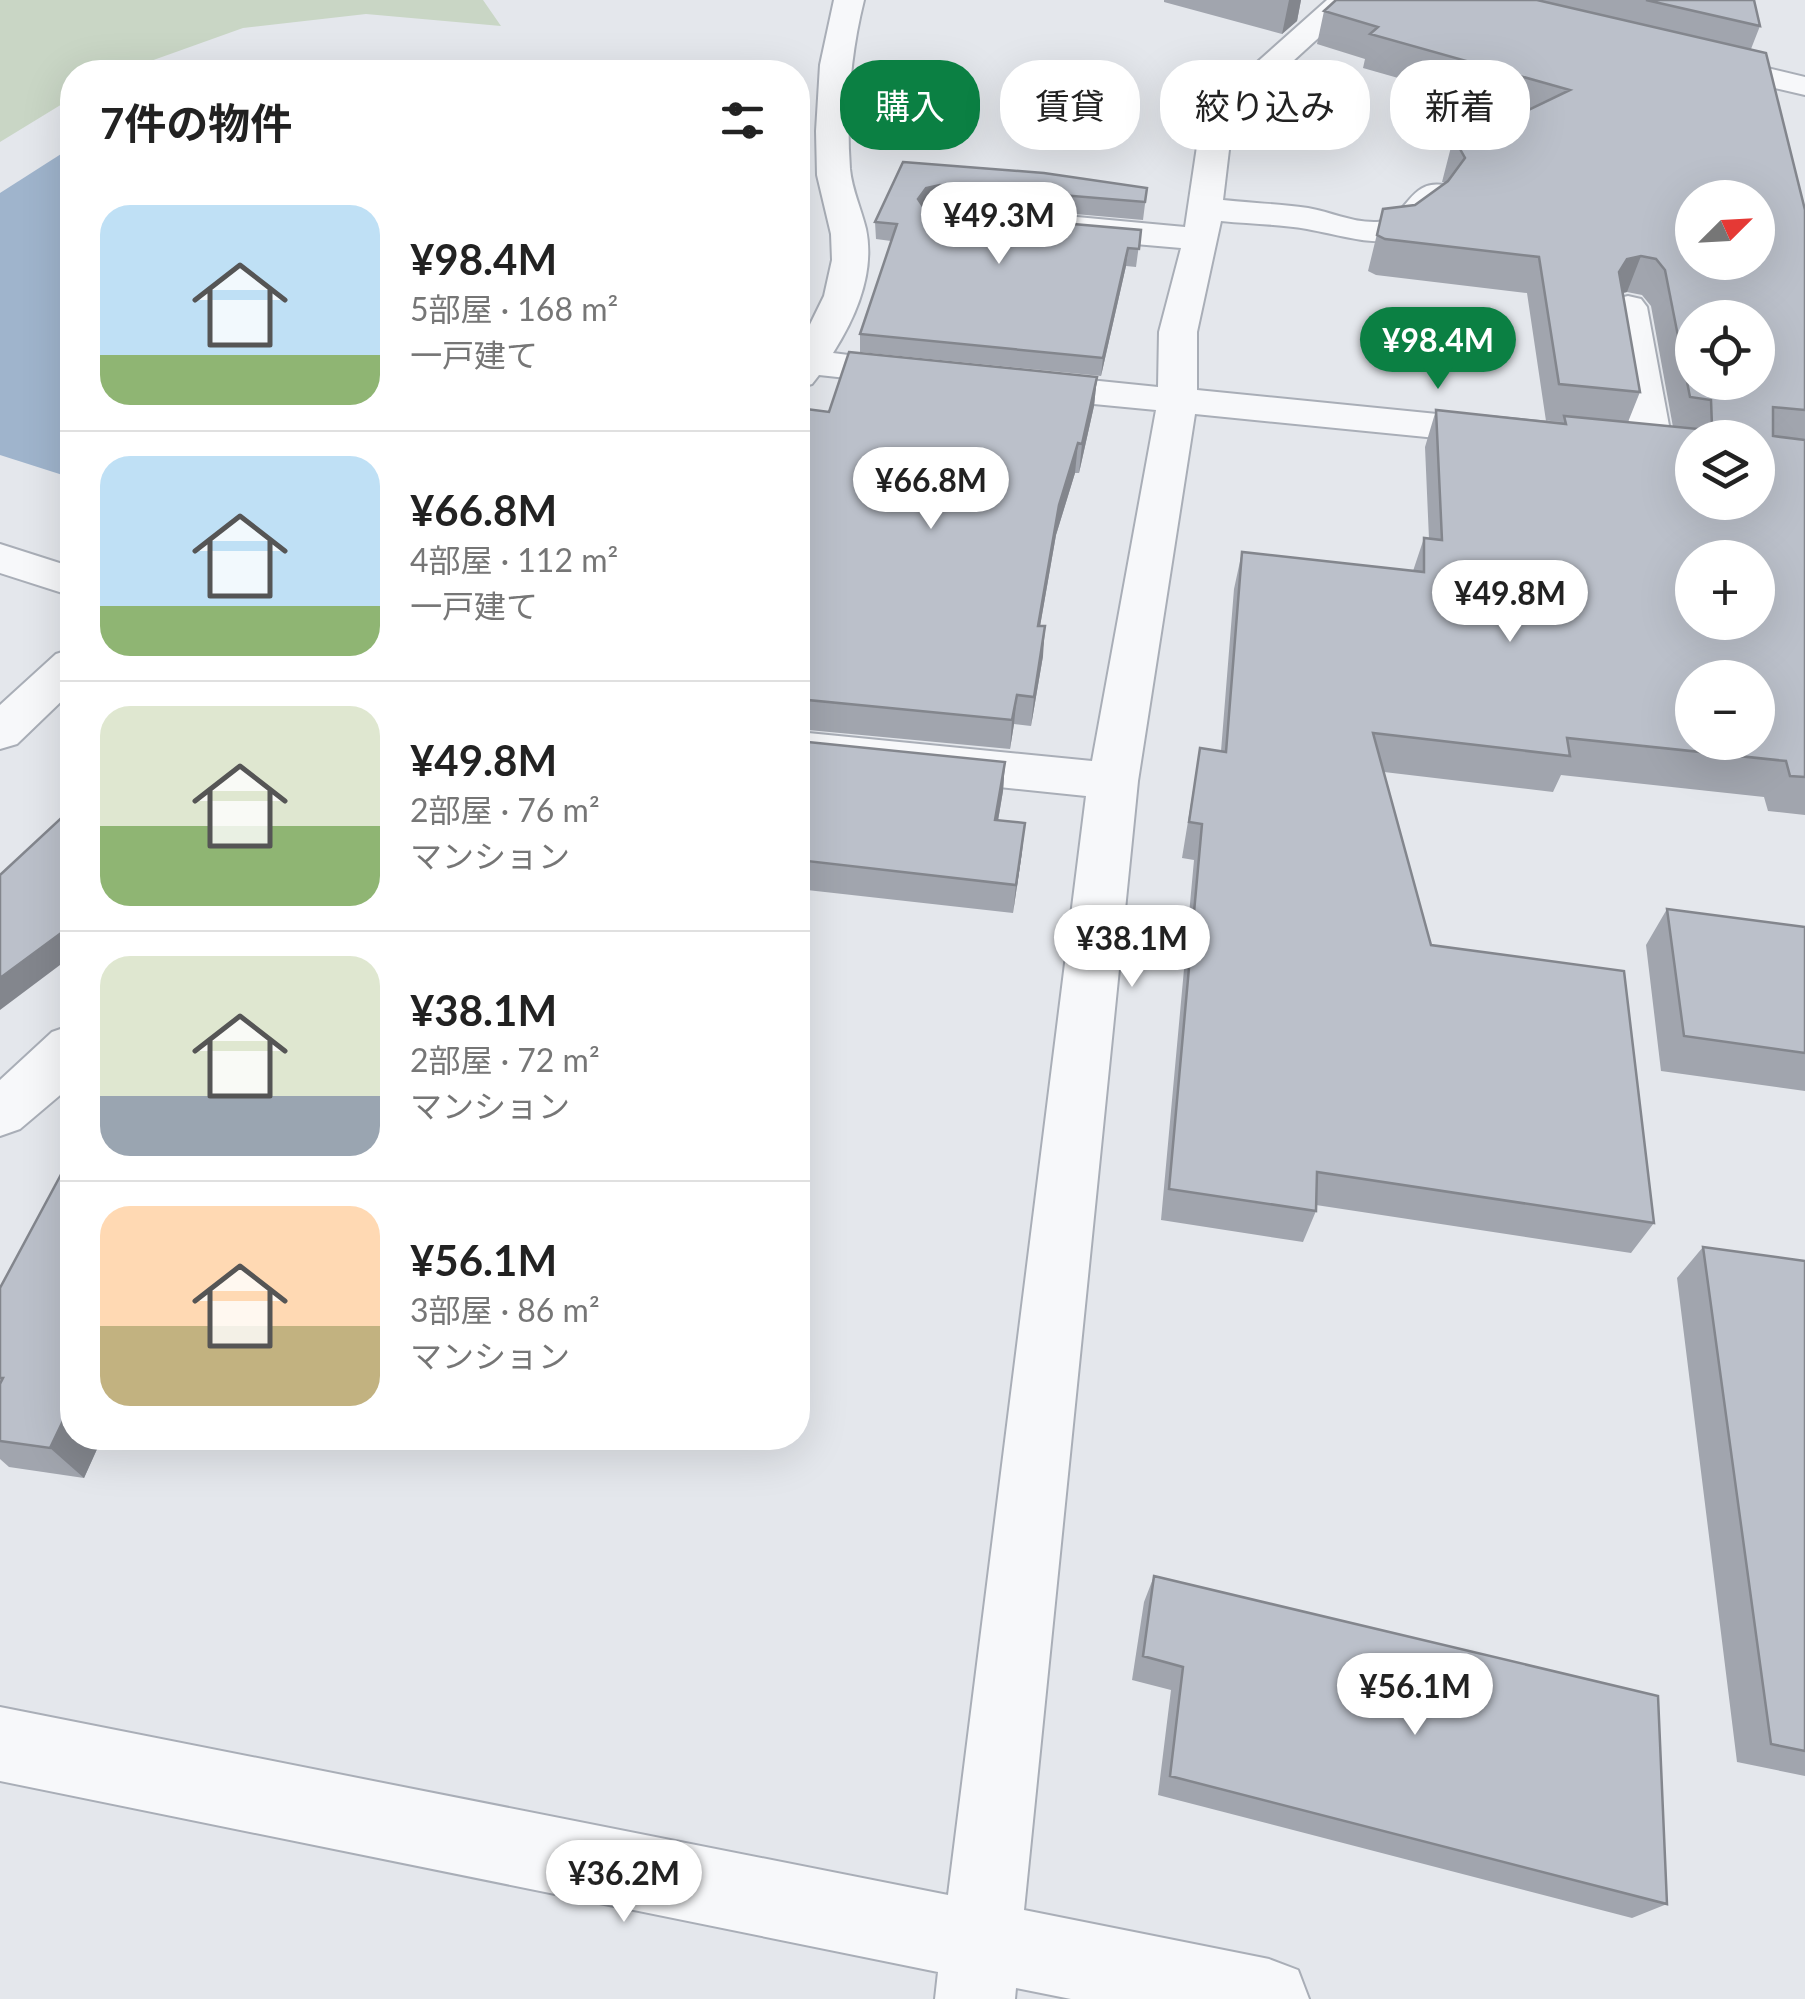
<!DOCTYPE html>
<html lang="ja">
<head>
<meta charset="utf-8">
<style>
  body { margin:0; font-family:Lato,"Noto Sans JP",sans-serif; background:#f2f2f2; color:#222; height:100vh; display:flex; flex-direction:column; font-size:38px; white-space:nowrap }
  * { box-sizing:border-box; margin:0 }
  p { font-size:32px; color:#767676 }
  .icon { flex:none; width:55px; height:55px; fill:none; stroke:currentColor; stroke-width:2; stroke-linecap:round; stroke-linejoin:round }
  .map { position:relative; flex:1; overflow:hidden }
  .drawer { position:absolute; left:60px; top:60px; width:750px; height:1390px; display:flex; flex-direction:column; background:#fff; border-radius:40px; box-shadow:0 10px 40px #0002 }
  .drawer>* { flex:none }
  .guide { position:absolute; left:840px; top:60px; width:815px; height:90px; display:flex; gap:20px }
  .needle { width:65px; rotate:66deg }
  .tools { position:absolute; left:1675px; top:180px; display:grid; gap:20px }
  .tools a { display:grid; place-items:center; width:100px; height:100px; border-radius:50%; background:#fff; box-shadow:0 10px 40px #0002; font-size:50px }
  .price { position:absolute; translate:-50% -85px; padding:0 22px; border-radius:35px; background:#fff; color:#222; font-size:32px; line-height:65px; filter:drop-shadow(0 2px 5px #0008) }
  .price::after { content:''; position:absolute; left:50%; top:60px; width:30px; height:22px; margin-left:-15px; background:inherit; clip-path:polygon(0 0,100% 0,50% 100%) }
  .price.selected { background:#0b8043; color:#fff }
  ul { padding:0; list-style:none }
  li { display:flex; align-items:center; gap:30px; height:250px; padding:0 40px }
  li+li { border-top:2px solid #e0e0e0 }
  li span { display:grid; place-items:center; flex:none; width:280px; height:200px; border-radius:30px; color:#555 }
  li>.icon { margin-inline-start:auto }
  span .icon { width:120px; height:120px; fill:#fffc; stroke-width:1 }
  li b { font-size:42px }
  h2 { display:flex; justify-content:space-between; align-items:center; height:120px; padding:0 40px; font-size:42px }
  .pill { padding:0 35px; border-radius:40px; background:#fff; box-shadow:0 10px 40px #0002; font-size:35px; line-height:90px }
  .pill.selected { background:#0b8043; color:#fff }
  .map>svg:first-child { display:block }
</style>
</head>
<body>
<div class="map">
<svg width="1805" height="1999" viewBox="0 0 1805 1999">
  <rect width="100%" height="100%" fill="#e4e7ec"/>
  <path fill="#c9d6c5" d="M0 0H483L501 26 366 14 243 28 120 72H72V98L0 142Z"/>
  <path fill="#9fb4cc" d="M72 147V478L0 455V193Z"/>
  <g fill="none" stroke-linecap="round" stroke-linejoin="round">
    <defs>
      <path id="minor" d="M834 0H864C850 56 846 112 850 169 852 190 861 208 866 229 875 272 856 317 833 353L934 366 939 374 934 382 920 386 819 375 812 384 798 388V349L824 296 832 260 831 234 817 175 816 131 820 65Z
        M1327 0H1360L1247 103 1231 133 1223 200C1252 203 1280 204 1308 208 1331 212 1353 223 1377 222 1408 221 1408 176 1447 186L1452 193C1406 260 1375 242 1307 229 1279 224 1249 224 1221 221L1197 332V390L1507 421 1521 424 1527 433 1521 442 1507 445 1195 414 1138 781 1024 1910 1269 1959 1298 1970 1309 1999H1071L1016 1988 1015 1999H935L938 1972 0 1781V1707L948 1895 1086 796 798 766V732L1092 761 1156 410 1021 397 1007 393 1001 385 1007 377 1021 373 1158 387 1159 332 1181 248 1066 238 1054 234 1048 227 1054 220 1066 216 1185 227 1199 133 1217 98Z
        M1700 52 1805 77V95L1689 68 1685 61 1689 54Z
        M1628 296 1641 299 1647 307 1673 447 1667 456 1653 459 1639 456 1633 447 1609 307 1615 299Z
        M0 544 72 567V596L0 573Z
        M72 649V691L17 744 0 749V705L56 654Z
        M72 1025V1085L20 1129 0 1136V1080L52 1032Z"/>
    </defs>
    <use href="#minor" stroke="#a9aeb7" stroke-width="4"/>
    <use href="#minor" fill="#f7f8fa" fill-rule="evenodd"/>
  </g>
  <path fill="#a1a5ae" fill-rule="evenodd" d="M1164 0H1301L1297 21 1282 34 1164 2Z
    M1336 0H1754L1760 26 1751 49 1805 210V815L1768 811 1764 797 1561 775 1553 792 1384 772 1431 945 1654 1223 1631 1253 1316 1205V1211L1303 1242 1161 1220 1194 860 1182 858 1200 748 1221 751 1234 589 1242 552 1413 571 1424 538 1429 539 1425 447 1436 410 1562 422 1546 421 1527 293 1376 275 1368 271 1383 209 1415 205 1446 183 1442 182 1451 147 1521 113 1363 68 1365 59 1317 44 1324 11ZM1627 292 1642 295 1651 306 1673 427 1628 422 1640 392 1622 293Z
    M903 162 1147 188 1143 220 939 202 926 205 924 208 938 212 1141 230 1136 267 1126 266 1101 376 860 352V334L891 241 876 239 875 222Z
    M1097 377 1094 406 1079 473H1075L1056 535 1040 626 1043 656 1031 726 1014 724 1010 749 798 729V408L829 412Z
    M798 741 1005 762 1003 791 998 821 1022 852 1013 913 798 889Z
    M1667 909 1805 927V1091L1661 1071 1646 945Z
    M1703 1247 1805 1261V1776L1737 1762 1677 1278Z
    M0 1288 72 1438H102L84 1478 9 1467 0 1459Z
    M1154 1576 1667 1904 1632 1918 1158 1795 1171 1690 1132 1680 1144 1602Z"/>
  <path fill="#83868d" d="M1289 0H1301L1297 21 1282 34Z
    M940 185 939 202 926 205 918 216V199L926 188Z
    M1128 248 1126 266 1101 376 1103 358Z
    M1641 256 1627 292 1614 295 1619 272 1627 259Z
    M1097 377 1094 406 1079 473 1082 444Z
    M1078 443 1075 473 1056 535 1035 655 1038 626 1059 505Z
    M1045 626 1043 656 1031 726 1034 697Z
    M1017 695 1014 724 1010 749 1012 720Z
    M1005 762 1003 791 993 849 995 820Z
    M1025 823 1022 852 1013 913 1016 885Z
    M72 925V956L0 1010V978Z
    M72 1402V1438H102L84 1478 50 1448Z"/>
  <path fill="#bbc0ca" stroke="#83868d" stroke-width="2.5" fill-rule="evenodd" d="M1336 0H1537L1766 53 1805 210V410L1773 407V436L1805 440V777L1790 776 1786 761 1567 738 1570 756 1373 733 1431 945 1624 971 1654 1223 1317 1172 1316 1211 1169 1189 1202 824 1189 822 1200 748 1226 752 1242 552 1424 572V538L1442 540 1436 410 1566 424 1564 416 1708 430 1712 426 1711 400 1690 397 1665 270 1656 259 1641 256 1627 259 1619 272 1640 392 1559 384 1539 257 1385 239 1377 235 1383 209 1415 205 1448 181 1465 158 1460 149 1451 147 1570 90 1370 34 1378 27 1324 11ZM1692 198H1758V262H1692ZM1692 318H1758V382H1692ZM1692 438H1758V502H1692ZM1692 558H1758V622H1692ZM1692 678H1758V742H1692Z
    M1646 0H1754L1760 26Z
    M903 162 1044 173 1147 188 1145 202 940 185 926 188 918 199 924 208 938 212 1141 230 1139 249 1128 248 1103 358 860 334 897 224 875 222Z
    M849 352 1097 377 1082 444 1078 443 1059 505 1038 626H1045L1034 697 1017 695 1012 720 798 699V408L829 412Z
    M798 741 1005 762 995 820 1025 823 1016 885 798 860Z
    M72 808V925L0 978V875Z
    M1667 909 1805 927V1053L1684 1036Z
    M72 1154V1402L50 1448 0 1441V1384L3 1378H0V1288Z
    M1703 1247 1805 1261V1751L1771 1744Z
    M1154 1576 1658 1696 1667 1904 1170 1776 1183 1667 1143 1656Z"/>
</svg>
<div class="tools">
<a><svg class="needle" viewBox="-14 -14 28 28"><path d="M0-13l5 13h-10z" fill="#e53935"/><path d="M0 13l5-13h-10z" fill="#767676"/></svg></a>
<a><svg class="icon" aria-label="locate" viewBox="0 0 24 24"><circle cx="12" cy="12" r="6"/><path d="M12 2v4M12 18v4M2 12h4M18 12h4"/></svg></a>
<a><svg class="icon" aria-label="layers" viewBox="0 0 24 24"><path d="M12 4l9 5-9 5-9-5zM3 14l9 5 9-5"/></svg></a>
<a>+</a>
<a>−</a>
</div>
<b class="price" style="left:999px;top:267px">¥49.3M</b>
<b class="price selected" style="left:1438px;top:392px">¥98.4M</b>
<b class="price" style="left:931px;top:532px">¥66.8M</b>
<b class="price" style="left:1510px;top:645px">¥49.8M</b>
<b class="price" style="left:1132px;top:990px">¥38.1M</b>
<b class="price" style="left:1415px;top:1738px">¥56.1M</b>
<b class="price" style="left:624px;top:1925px">¥36.2M</b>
<div class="guide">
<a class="pill selected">購入</a>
<a class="pill">賃貸</a>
<a class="pill">絞り込み</a>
<a class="pill">新着</a>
</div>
<section class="drawer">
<h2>7件の物件<svg class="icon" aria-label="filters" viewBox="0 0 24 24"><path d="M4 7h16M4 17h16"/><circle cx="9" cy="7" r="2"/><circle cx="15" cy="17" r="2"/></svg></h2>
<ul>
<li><span style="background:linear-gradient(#bfe0f5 75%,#8fb573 0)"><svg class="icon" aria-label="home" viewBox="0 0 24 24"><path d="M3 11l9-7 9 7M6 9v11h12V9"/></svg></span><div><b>¥98.4M</b><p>5部屋 · 168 m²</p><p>一戸建て</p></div></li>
<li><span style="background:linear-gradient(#bfe0f5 75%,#8fb573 0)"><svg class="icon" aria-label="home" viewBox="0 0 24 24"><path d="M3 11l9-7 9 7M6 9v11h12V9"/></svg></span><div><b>¥66.8M</b><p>4部屋 · 112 m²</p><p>一戸建て</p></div></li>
<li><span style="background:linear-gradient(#dfe7d0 60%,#8fb573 0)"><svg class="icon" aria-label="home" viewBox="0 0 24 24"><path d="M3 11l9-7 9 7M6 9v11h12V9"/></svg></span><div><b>¥49.8M</b><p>2部屋 · 76 m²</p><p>マンション</p></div></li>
<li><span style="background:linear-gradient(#dfe7d0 70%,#9aa5b1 0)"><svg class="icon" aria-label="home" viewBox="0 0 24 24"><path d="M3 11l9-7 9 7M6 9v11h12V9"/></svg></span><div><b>¥38.1M</b><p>2部屋 · 72 m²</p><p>マンション</p></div></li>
<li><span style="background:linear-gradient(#ffd9b3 60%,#c2b280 0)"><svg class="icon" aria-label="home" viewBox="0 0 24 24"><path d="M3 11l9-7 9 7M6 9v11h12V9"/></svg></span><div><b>¥56.1M</b><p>3部屋 · 86 m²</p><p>マンション</p></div></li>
</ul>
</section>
</div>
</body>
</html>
